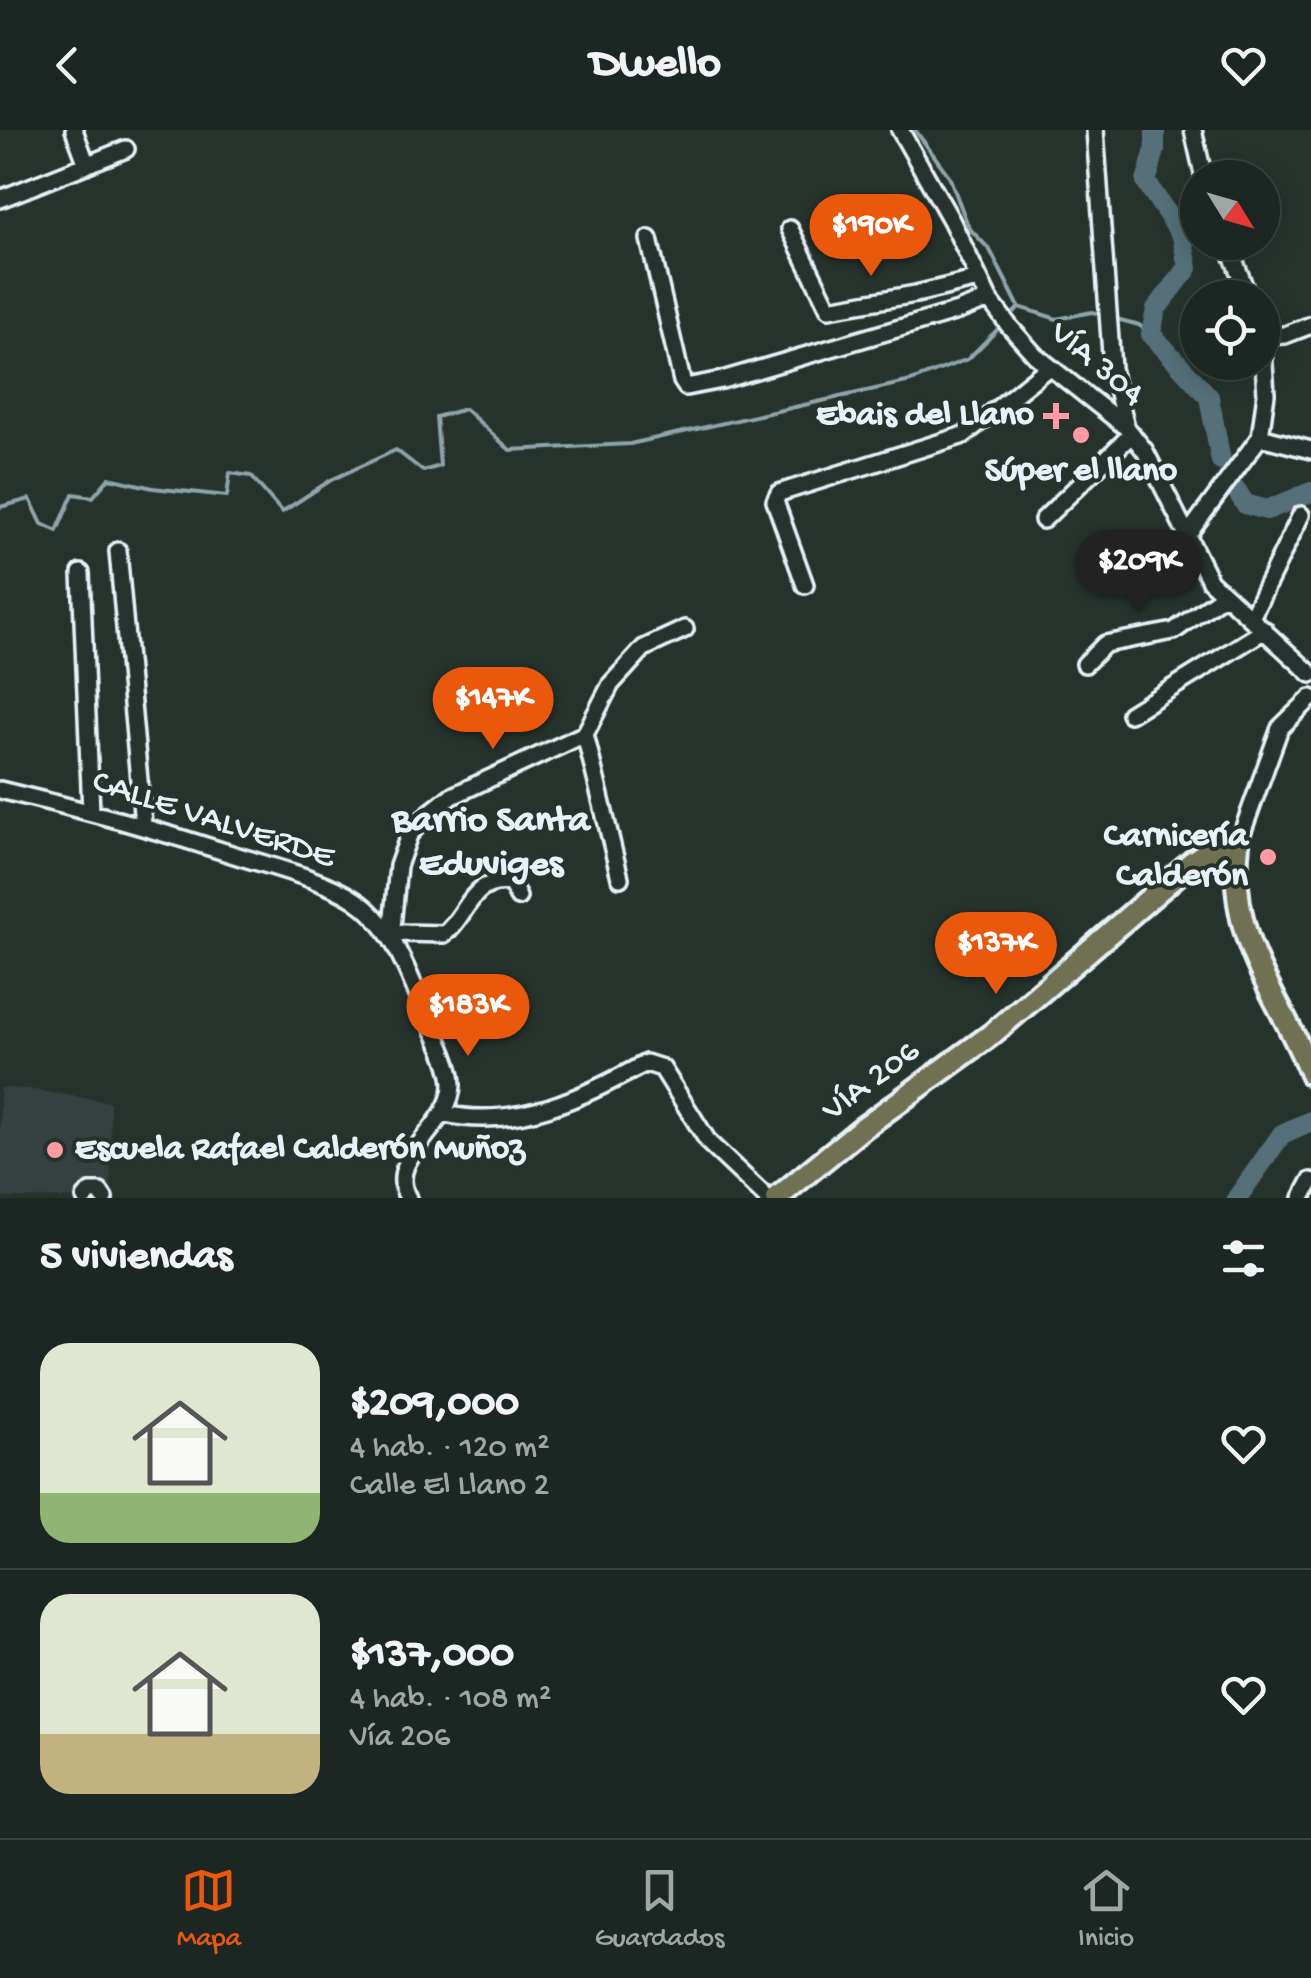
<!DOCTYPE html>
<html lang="es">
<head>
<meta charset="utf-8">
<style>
  body { margin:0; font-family:"Gochi Hand",sans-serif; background:#252e2a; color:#f1f3f6; height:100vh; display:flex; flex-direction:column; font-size:38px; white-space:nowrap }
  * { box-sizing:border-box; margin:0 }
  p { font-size:32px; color:#a0a5a5 }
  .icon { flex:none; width:55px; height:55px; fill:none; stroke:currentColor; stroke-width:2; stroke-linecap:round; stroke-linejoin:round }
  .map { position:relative; height:1068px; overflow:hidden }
  .side { display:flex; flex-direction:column; background:#1c2622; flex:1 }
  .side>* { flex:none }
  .needle { width:65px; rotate:127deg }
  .tools { position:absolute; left:1180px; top:30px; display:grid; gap:20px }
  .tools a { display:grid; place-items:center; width:100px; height:100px; border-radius:50%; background:#1c2622; box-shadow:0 5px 25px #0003,0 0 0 2px #3a4340; font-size:50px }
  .price { position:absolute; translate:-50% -85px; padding:0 22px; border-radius:35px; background:#ea580c; color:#fff; font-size:32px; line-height:65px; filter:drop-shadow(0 2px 5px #0008) }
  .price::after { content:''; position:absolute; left:50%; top:60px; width:30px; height:22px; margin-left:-15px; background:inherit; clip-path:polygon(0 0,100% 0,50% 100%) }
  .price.on { background:#222; color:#fff }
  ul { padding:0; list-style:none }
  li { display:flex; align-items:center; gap:30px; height:250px; padding:0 40px }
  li+li { border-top:2px solid #3a4340 }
  li span { display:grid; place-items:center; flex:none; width:280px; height:200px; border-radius:30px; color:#555 }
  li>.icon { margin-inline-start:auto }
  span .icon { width:120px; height:120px; fill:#fffc; stroke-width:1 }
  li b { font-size:42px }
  h2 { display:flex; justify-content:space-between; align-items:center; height:120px; padding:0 40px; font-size:42px }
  header { display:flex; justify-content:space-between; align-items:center; height:130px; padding:0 40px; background:#1c2622; font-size:45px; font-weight:700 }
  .tab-bar { display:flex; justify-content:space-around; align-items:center; height:140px; border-top:2px solid #3a4340; background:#1c2622; font-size:28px; color:#a0a5a5 }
  .tab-bar a { display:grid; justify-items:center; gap:5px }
  .tab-bar .on { color:#ea580c }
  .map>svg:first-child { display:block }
</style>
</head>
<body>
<header><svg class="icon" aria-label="back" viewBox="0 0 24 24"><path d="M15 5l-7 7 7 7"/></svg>Dwello<svg class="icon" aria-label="heart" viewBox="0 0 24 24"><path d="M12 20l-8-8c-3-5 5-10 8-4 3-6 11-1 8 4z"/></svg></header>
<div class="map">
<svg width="1311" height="1068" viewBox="0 0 1311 1068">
  <rect width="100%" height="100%" fill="#26332d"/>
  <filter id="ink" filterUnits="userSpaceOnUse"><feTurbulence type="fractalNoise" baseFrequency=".01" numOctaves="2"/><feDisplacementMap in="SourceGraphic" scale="20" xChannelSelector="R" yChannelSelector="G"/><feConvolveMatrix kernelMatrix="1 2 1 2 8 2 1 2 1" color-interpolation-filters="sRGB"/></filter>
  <g filter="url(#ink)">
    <path fill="#344141" d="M0 958 28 959 110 972 111 1068H0Z"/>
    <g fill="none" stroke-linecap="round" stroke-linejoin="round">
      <path stroke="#8fa4ab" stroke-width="4" d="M915 0 949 46 969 98 990 120 1019 177 1057 189 1092 182 1104 185
        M1009 188 1019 177
        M1113 188 1139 195 1151 204
        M0 377 30 369 42 394 57 401 73 364 93 367 109 348 153 358 227 366 230 343 251 346 282 382 331 350 396 320 423 341 440 336 436 287 465 279 510 320 630 314 911 251 968 229 1002 195"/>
      <path stroke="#547078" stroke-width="20" d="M1155 0V20L1146 52 1182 106 1188 138 1156 179 1151 204 1209 267 1221 331
        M1237 361 1245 374 1267 380 1311 362
        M1237 1068 1282 1004 1311 991"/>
      <defs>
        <path id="minor" d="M74 0 87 35
          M900 0 951 90 989 169 1010 197 1035 225 1126 297 1145 321 1210 451 1311 544
          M1095 0 1112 238 1126 297
          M1193 0 1204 48
          M0 69 126 19
          M790 99 829 179 916 164 978 149
          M649 109 682 251 686 257 722 250 958 181 989 169
          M1227 112 1249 168
          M1263 206 1285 205 1311 195
          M1260 307 1311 320
          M1043 390 1132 304
          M1186 407 1260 307 1266 264 1262 204
          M118 421 143 694
          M81 443 91 682
          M805 455 775 371 779 363 964 305 1049 237
          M1251 488 1301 385
          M1085 534 1105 514 1174 501 1223 466
          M1130 584 1265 500
          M585 604 620 748
          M0 660C82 679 161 701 241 727 274 737 327 751 355 770 392 794 406 839 423 877 432 898 452 933 452 955 451 998 384 1027 408 1068
          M1238 714 1280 598 1311 568
          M391 807 398 736 409 705 427 685 450 667 585 604 611 554 644 518 685 499
          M391 807 403 803 444 804C469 785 469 748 511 753L518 767
          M445 984C518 1000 583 967 646 933L662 938 709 1013 767 1068
          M85 1068 90 1062H100L104 1068
          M1302 1068 1311 1051"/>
        <path id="major" d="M777 1068 860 1000 992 904 1192 732 1207 722 1238 714C1227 812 1277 860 1311 944"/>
      </defs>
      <use href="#minor" stroke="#e8f1f8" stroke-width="22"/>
      <use href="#major" stroke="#e8f1f8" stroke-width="28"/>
      <use href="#minor" stroke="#26332d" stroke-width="15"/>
      <use href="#major" stroke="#706f52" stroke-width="20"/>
    </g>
  </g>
  <g fill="#ff9aa2" stroke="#26332d" stroke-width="4">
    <path d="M1051 271h10v10h10v10h-10v10h-10v-10h-10v-10h10z"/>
    <circle cx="1081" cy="305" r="10"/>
    <circle cx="1268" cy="727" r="10"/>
    <circle cx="55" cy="1020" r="10"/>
  </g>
  <g text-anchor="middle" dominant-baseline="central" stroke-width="8" stroke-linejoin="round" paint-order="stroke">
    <g font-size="35" fill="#e8f1f8" stroke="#26332d">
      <text transform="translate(1096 235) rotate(40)">VÍA 304</text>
      <text transform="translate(213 691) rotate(18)">CALLE VALVERDE</text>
      <text transform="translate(872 952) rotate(-37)">VÍA 206</text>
    </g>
    <g font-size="35" font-weight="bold" fill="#e8f1f8" stroke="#26332d" text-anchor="end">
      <text x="1034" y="286">Ebais del Llano</text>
      <text x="1081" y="342" text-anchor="middle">Súper el llano</text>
      <text x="1248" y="707">Carnicería<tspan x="1248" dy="40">Calderón</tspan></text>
      <text x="75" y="1020" text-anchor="start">Escuela Rafael Calderón Muñoz</text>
    </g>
    <g font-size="38" font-weight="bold" fill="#e8f1f8" stroke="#26332d">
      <text x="491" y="692">Barrio Santa<tspan x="491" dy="44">Eduviges</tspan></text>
    </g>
  </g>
</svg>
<div class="tools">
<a><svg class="needle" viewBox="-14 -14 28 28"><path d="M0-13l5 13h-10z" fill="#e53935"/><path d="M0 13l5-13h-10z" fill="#a0a5a5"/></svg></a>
<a><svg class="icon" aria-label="locate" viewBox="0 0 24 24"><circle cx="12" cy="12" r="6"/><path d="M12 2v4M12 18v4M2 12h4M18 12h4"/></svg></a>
</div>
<b class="price" style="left:871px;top:149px">$190K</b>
<b class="price on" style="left:1139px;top:485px">$209K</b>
<b class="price" style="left:493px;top:622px">$147K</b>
<b class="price" style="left:996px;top:867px">$137K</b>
<b class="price" style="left:468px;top:929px">$183K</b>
</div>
<section class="side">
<h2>5 viviendas<svg class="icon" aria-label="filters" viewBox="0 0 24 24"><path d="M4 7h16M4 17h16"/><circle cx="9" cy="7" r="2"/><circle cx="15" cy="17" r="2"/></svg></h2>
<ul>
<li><span style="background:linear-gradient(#dfe7d0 75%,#8fb573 0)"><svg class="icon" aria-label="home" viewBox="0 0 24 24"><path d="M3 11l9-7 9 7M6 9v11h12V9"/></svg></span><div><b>$209,000</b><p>4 hab. · 120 m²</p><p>Calle El Llano 2</p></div><svg class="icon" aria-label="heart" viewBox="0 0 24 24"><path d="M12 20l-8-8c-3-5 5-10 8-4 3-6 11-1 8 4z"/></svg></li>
<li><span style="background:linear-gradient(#dfe7d0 70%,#c2b280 0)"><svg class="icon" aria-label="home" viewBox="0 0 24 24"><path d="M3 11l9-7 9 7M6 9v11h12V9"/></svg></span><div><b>$137,000</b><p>4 hab. · 108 m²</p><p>Vía 206</p></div><svg class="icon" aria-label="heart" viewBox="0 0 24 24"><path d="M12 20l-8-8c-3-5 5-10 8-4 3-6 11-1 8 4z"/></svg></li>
</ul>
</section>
<nav class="tab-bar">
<a class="on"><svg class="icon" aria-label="map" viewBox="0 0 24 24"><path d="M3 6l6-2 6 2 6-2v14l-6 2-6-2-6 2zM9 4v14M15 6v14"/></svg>Mapa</a>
<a><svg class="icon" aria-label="saved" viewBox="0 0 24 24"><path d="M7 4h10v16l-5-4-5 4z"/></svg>Guardados</a>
<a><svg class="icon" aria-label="home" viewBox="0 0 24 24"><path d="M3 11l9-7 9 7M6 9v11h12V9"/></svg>Inicio</a>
</nav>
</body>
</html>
